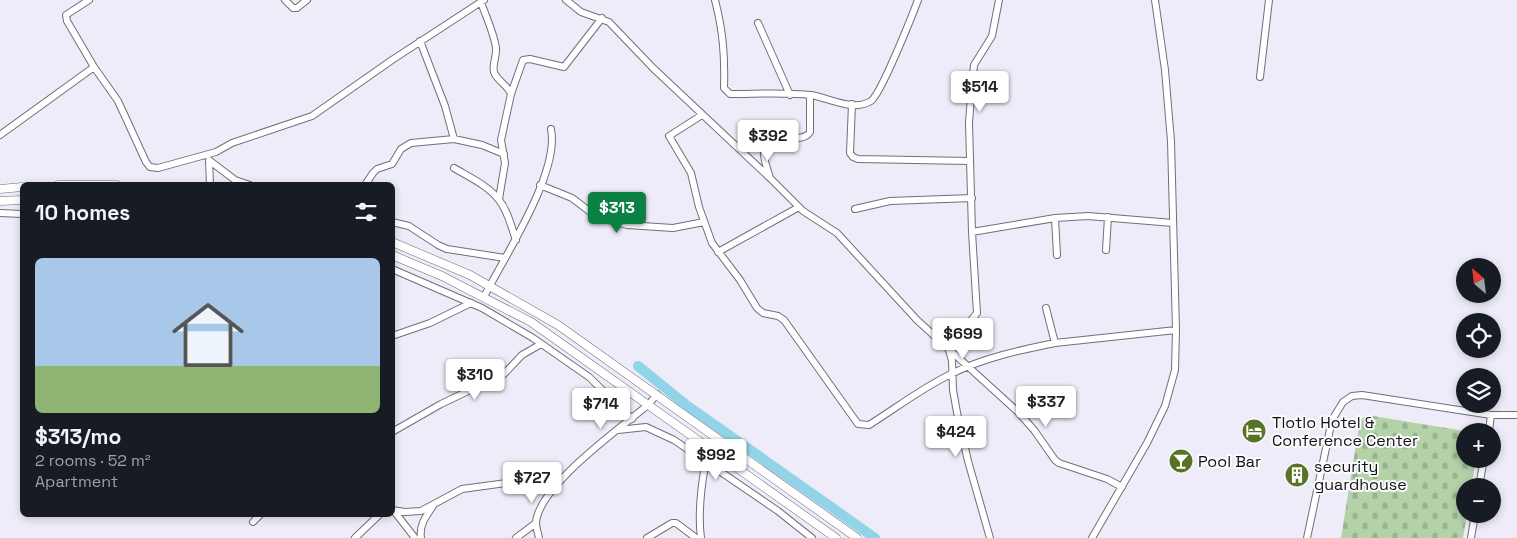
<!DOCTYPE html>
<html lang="en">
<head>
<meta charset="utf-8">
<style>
  body { margin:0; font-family:"Space Grotesk",sans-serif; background:#20242c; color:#f1f3f6; height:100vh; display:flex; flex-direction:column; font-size:19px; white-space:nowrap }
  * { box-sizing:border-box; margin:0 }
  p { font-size:16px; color:#9ea1a6 }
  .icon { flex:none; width:28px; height:28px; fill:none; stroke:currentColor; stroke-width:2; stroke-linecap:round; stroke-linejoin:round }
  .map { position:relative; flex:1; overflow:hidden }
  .sheet { position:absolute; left:20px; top:182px; width:375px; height:335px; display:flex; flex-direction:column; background:#171b24; border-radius:8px; box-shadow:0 2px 8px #0003 }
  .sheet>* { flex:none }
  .needle { width:32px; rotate:332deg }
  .fabs { position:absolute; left:1456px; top:258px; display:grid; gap:10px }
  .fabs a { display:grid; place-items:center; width:45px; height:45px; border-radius:50%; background:#171b24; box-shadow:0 2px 8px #0003; font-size:25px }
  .price { position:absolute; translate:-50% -42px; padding:0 11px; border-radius:5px; background:#fff; color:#222; font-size:16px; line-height:32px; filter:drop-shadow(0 1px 2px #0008) }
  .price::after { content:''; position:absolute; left:50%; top:30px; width:15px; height:11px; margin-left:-8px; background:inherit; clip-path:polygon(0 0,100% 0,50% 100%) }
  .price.active { background:#0b8043; color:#fff }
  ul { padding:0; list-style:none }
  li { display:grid; align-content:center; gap:10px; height:265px; padding:0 15px }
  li+li { border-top:1px solid #363941 }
  li span { display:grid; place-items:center; height:155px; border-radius:8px; color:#555 }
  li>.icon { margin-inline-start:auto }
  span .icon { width:90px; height:90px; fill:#fffc; stroke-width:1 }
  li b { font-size:21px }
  h2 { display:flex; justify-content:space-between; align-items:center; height:60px; padding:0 15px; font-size:21px }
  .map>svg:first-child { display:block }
</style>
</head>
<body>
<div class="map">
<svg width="1517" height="538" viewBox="0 0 1517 538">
  <defs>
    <pattern id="cemetery-stones" width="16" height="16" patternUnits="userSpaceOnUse" patternTransform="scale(1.25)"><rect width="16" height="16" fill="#b3d2a8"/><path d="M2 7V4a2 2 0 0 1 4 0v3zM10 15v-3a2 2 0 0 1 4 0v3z" fill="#99b390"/></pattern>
  </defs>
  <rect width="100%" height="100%" fill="#edecf8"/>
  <path fill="url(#cemetery-stones)" d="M1367 415 1464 431 1465 433V459H1476L1471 486H1465V514H1467L1463 538H1341L1360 420Z"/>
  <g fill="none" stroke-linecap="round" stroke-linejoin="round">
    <path stroke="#91d4e7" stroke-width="10" d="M638 366 685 404 875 538"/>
    <defs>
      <path id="minor" d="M89 0 66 15 67 21 94 67 118 101 146 162 150 167 158 168 216 152 232 143 312 116 392 60 484 0
        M285 0 293 8H297L307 0
        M566 0 581 12 609 22 653 68 770 178 803 211 837 233 917 320 1018 412 1034 430 1055 460 1059 463 1107 479 1122 487
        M715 0C723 31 725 56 724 88L730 94C755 94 787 92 811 95 829 98 854 112 871 101 881 94 912 16 918 0
        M481 2C486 17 494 33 496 48 497 56 492 64 494 72 497 81 507 84 511 94L501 140 505 163 499 199
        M758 23 790 95
        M420 41 445 106 454 139
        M1260 77 1269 0
        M511 94 523 60 530 59 564 67 602 18
        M852 104 850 153 853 157 858 159 970 161
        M702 115 669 136 691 173 699 207 712 243 740 280 757 308 763 313 778 316 784 320 858 424 869 425C896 408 922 388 951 374 983 358 1020 350 1055 343
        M0 135 94 67
        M209 160 210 185
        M210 161 235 180 250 185
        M454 168C469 177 489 186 499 200 508 211 511 226 516 240
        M770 178C768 171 764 161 764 154 766 126 801 147 810 132V95
        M365 185 373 173 377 169 392 164 401 149 411 143 454 139 482 145 504 154
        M540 185 572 198 597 217 627 225 673 228 704 222
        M855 209 890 201 972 198
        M0 213 22 214
        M1055 218 1057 255
        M392 222 409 226 438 245 447 249 505 258
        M972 232 1055 218 1088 216 1173 223
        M1106 250 1108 217
        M718 252 799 207
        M392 269 482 308 533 338 589 377 632 419
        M484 297C504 257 560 173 551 129
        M1046 308 1055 343 1176 330
        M392 336 430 323 471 303
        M943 342 952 332 968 324 977 313 972 232 969 123 971 96 974 65 992 36 999 0
        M949 350 952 361 953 390 958 418 968 461 990 538
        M618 430 646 427 674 440 778 511 812 538
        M1489 431 1491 415
        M392 432 441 404 504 374 522 355 541 344
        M1479 486 1484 459
        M392 510 405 512 421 511 462 489 514 482 561 480
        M394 511 415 538
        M253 522 260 515
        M355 538 379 515
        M421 538C419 525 426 516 433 506
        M516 538 536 523
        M539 538C538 533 536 527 536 523 538 486 621 428 649 404L657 394
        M647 538 672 523H676L696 538
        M701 538C698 516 701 484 706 462
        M1092 538 1147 443 1165 406 1175 370 1176 330 1171 141 1165 70 1155 0
        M1307 538 1332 420 1343 402 1352 396 1362 395 1491 415H1517
        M1471 538 1475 514"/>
      <path id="major" d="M58 185H117
        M0 189 22 187
        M0 201 22 200
        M392 242 470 275 558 325 857 538
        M392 255 442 276 531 322 836 538"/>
    </defs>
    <use href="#minor" stroke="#706f7a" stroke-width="8"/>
    <use href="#major" stroke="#706f7a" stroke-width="9"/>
    <use href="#minor" stroke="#fff" stroke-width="6"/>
    <use href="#major" stroke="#fff" stroke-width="8"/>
  </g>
  <defs>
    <symbol id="hotel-disc" viewBox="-11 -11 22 22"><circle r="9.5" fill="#587327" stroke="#fbfbfd"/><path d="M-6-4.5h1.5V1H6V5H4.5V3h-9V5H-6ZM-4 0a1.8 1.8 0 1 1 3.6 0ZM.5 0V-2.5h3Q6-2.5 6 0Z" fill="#fff"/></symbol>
    <symbol id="bar-disc" viewBox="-11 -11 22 22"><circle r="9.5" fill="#587327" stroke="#fbfbfd"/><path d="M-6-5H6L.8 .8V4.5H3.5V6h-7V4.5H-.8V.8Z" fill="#fff"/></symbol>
    <symbol id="building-disc" viewBox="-11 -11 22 22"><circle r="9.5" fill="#587327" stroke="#fbfbfd"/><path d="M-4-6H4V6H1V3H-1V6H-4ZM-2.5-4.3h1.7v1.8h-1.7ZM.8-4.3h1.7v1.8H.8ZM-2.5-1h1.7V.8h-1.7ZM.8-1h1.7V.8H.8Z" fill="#fff"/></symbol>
  </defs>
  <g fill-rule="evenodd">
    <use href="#hotel-disc" x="1240" y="417" width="28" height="28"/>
    <use href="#bar-disc" x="1167" y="447" width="28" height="28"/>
    <use href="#building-disc" x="1283" y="461" width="28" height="28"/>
  </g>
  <g text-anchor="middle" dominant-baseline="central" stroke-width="4" stroke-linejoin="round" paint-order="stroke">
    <g font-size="16" fill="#111115" stroke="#fbfbfd" text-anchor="start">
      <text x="1272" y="422">Tlotlo Hotel &amp;<tspan x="1272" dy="18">Conference Center</tspan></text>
      <text x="1198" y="461">Pool Bar</text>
      <text x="1314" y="466">security<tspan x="1314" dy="18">guardhouse</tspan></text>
    </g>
  </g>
</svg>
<div class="fabs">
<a><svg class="needle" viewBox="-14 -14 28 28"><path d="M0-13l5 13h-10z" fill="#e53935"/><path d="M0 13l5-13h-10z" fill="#9ea1a6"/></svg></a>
<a><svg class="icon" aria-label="locate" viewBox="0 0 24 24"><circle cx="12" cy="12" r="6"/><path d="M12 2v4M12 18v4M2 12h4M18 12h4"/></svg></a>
<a><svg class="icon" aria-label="layers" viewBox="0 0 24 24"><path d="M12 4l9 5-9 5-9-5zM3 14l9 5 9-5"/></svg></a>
<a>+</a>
<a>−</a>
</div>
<b class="price" style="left:980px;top:113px">$514</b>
<b class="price" style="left:768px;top:162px">$392</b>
<b class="price active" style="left:617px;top:234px">$313</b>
<b class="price" style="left:963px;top:360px">$699</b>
<b class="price" style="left:475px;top:401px">$310</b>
<b class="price" style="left:1046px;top:428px">$337</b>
<b class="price" style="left:601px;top:430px">$714</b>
<b class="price" style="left:956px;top:458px">$424</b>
<b class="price" style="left:716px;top:481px">$992</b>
<b class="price" style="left:532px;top:504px">$727</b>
<section class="sheet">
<h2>10 homes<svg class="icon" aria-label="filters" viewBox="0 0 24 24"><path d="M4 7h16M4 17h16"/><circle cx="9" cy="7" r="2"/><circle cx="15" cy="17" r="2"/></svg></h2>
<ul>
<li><span style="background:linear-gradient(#a9c7e8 70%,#8fb573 0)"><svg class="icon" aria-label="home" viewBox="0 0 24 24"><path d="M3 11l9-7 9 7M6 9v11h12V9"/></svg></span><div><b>$313/mo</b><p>2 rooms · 52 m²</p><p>Apartment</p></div></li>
</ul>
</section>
</div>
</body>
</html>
